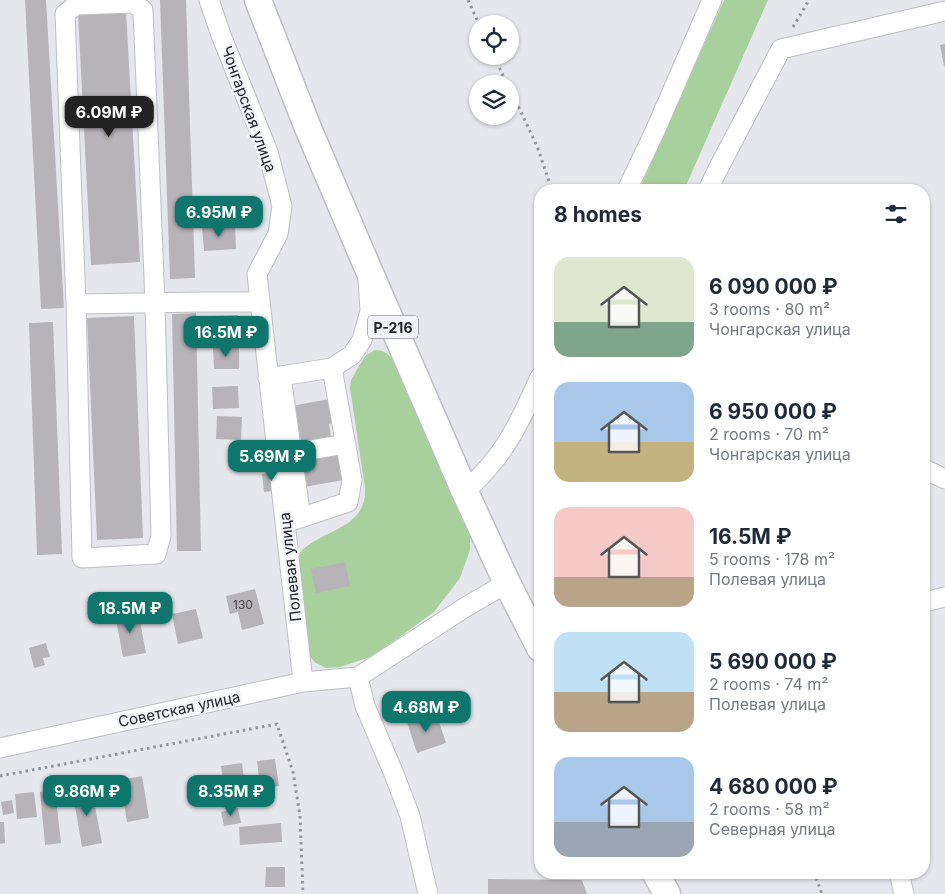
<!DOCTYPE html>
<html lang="en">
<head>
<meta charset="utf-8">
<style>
  body { margin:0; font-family:Inter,sans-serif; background:#f6f6f7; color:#1f2937; height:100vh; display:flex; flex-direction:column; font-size:19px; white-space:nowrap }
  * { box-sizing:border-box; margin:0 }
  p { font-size:16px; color:#747a83 }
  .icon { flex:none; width:28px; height:28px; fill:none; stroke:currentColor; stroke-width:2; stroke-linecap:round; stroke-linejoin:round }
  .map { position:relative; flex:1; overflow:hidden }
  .details { position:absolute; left:534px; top:184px; width:396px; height:695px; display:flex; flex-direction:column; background:#fff; border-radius:20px; box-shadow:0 1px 4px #0004 }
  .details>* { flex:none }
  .controls { position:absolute; left:469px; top:15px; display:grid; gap:10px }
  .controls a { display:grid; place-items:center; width:50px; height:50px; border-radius:50%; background:#fff; box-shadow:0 1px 4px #0004; font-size:25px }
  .price { position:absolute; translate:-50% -42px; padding:0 11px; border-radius:10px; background:#0f766e; color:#fff; font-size:16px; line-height:32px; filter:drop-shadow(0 1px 2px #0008) }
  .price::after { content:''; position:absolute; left:50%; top:30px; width:15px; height:11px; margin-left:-8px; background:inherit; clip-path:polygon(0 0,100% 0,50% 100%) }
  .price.active { background:#222; color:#fff }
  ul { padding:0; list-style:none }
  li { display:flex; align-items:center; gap:15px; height:125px; padding:0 20px }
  li span { display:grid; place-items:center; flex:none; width:140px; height:100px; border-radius:15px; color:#555 }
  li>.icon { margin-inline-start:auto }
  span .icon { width:60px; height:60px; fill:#fffc; stroke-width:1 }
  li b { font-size:21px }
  h2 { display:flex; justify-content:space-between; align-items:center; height:60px; padding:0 20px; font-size:21px }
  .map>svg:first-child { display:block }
</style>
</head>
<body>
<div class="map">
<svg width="945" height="894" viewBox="0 0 945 894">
  <rect width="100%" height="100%" fill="#e5e7ed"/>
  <path fill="#a8d09c" d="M724 0H768L684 190H639Z
    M375 350C384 350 388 354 394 360L470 527V550L460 578 434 612 398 638 370 657 340 667 326 668 316 663 310 657 307 647 296 558C311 533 354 532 363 504 365 500 365 493 365 488L350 388 351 380 365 356Z"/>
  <path fill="#b7b4b9" d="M25 0H46L64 308 41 309Z
    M160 0H186L195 278 170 279Z
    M126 11 140 262 91 265 78 14Z
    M945 44V66H944L940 45Z
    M235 225 236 249 204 251 202 227Z
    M196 313 201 551H177L172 314Z
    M238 315V334L213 335 212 316Z
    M134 316 143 538 97 540 87 318Z
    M53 322 62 554 37 555 29 323Z
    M213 348H239V369H214Z
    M238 386 239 408 213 409 212 387Z
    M330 399 334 423 329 424 334 455 340 454 344 480 304 487 299 461 304 460 299 429 295 430 291 406Z
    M217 416 242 417 241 440 216 439Z
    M279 472 282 490 264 492 262 474Z
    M345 562 350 586 316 593 311 569Z
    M255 589 264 624 242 630 238 612 230 614 226 596Z
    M196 609 203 638 178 644 172 614Z
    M138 611 146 653 123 657 115 615Z
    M46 643 50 657 43 658 45 665 34 668 29 648Z
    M436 713 446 743 417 753 407 722Z
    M275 759 279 786 260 788 257 761Z
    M242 763 244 779 223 781 221 766Z
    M142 776 149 818 127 822 120 780Z
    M91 786 102 843 82 847 72 789Z
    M55 790 61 843 45 845 40 792Z
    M34 792 37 817 17 819 15 794Z
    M12 800 14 813 3 815 1 802Z
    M238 808 241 823 224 826 221 812Z
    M0 822H4L5 843 0 844Z
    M281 823 282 842 240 845 239 827Z
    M266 867H285V887H265Z
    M488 879 582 880 587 894H488Z"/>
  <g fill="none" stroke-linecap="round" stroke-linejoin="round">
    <defs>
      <path id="minor" d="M209 0 221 35 268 152 282 206 278 234 257 274 303 682
        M133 3 143 10 155 303 161 536 156 554 82 558 76 304 65 14 76 5Z
        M627 190 655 131 712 0
        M708 190 717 171 781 49 945 11
        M76 304 202 302H260
        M281 376 301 518
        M268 378 332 368 352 355 362 340 370 311 368 280
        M292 453 346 444
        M924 469 945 479
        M465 492C480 477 495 462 506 444 520 423 530 399 540 377
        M285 523 348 502 352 480 332 368
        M924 602 945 597
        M358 677 365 706 394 774 410 816 428 894
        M0 748 303 682 358 677 464 608 507 583
        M899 872 904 894"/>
      <path id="highway" d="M258 0 308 128 367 266 465 492 507 583 540 648
        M655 872 667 894"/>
    </defs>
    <use href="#minor" stroke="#bdbfc4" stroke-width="21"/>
    <use href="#highway" stroke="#bdbfc4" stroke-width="29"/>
    <path stroke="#95969b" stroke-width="3" stroke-dasharray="2.5 4" stroke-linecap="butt" d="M468 0 479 24
      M793 27 809 0
      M494 56 507 84
      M510 89 537 146 552 190
      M0 776 277 724 293 772 300 816 303 894
      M814 872 822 894"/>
    <use href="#minor" stroke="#fff" stroke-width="19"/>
    <use href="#highway" stroke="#fff" stroke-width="26"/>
  </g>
  <g text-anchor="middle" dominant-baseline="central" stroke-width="5" stroke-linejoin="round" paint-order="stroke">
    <g font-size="12" fill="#464649">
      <text x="243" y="604">130</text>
    </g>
    <rect fill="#f3f4fa" stroke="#606164" stroke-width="1" x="368" y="315.5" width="50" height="23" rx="4"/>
    <g font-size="14" font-weight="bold" fill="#212224">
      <text x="393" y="327">Р-216</text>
    </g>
    <g font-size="15" fill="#212224" stroke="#f3f4fa">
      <text transform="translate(249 109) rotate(70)">Чонгарская улица</text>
      <text transform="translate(290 567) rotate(-96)">Полевая улица</text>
      <text transform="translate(179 709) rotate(-12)">Советская улица</text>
    </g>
  </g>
</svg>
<div class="controls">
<a><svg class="icon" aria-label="locate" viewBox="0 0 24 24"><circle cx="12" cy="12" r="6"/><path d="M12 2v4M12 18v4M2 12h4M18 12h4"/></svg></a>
<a><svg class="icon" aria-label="layers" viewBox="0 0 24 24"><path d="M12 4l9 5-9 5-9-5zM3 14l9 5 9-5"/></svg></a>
</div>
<b class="price active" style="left:109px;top:138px">6.09M ₽</b>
<b class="price" style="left:219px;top:238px">6.95M ₽</b>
<b class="price" style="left:226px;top:358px">16.5M ₽</b>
<b class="price" style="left:272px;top:482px">5.69M ₽</b>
<b class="price" style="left:130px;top:634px">18.5M ₽</b>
<b class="price" style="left:426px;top:733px">4.68M ₽</b>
<b class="price" style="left:87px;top:817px">9.86M ₽</b>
<b class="price" style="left:231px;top:817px">8.35M ₽</b>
<section class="details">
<h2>8 homes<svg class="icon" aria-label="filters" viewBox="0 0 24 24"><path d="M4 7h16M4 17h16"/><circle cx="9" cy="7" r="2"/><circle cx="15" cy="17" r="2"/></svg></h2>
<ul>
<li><span style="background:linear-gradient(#dfe7d0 65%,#7fa58c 0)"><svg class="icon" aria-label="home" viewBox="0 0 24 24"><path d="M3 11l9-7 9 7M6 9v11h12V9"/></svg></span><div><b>6 090 000 ₽</b><p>3 rooms · 80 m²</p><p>Чонгарская улица</p></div></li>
<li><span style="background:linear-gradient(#a9c7e8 60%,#c2b280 0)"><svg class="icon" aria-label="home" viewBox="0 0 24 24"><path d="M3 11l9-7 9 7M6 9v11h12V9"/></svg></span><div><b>6 950 000 ₽</b><p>2 rooms · 70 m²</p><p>Чонгарская улица</p></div></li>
<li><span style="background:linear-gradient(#f6c9c9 70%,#b9a48a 0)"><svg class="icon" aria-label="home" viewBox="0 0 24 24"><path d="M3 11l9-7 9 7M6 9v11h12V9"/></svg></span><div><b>16.5M ₽</b><p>5 rooms · 178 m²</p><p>Полевая улица</p></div></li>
<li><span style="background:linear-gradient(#bfe0f5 60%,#b9a48a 0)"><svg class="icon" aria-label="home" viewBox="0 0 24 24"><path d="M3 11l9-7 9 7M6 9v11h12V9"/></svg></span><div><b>5 690 000 ₽</b><p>2 rooms · 74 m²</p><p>Полевая улица</p></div></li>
<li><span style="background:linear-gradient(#a9c7e8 65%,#9aa5b1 0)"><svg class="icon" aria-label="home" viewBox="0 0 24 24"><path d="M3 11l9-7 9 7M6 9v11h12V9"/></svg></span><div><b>4 680 000 ₽</b><p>2 rooms · 58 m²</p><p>Северная улица</p></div></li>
</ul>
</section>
</div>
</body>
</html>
